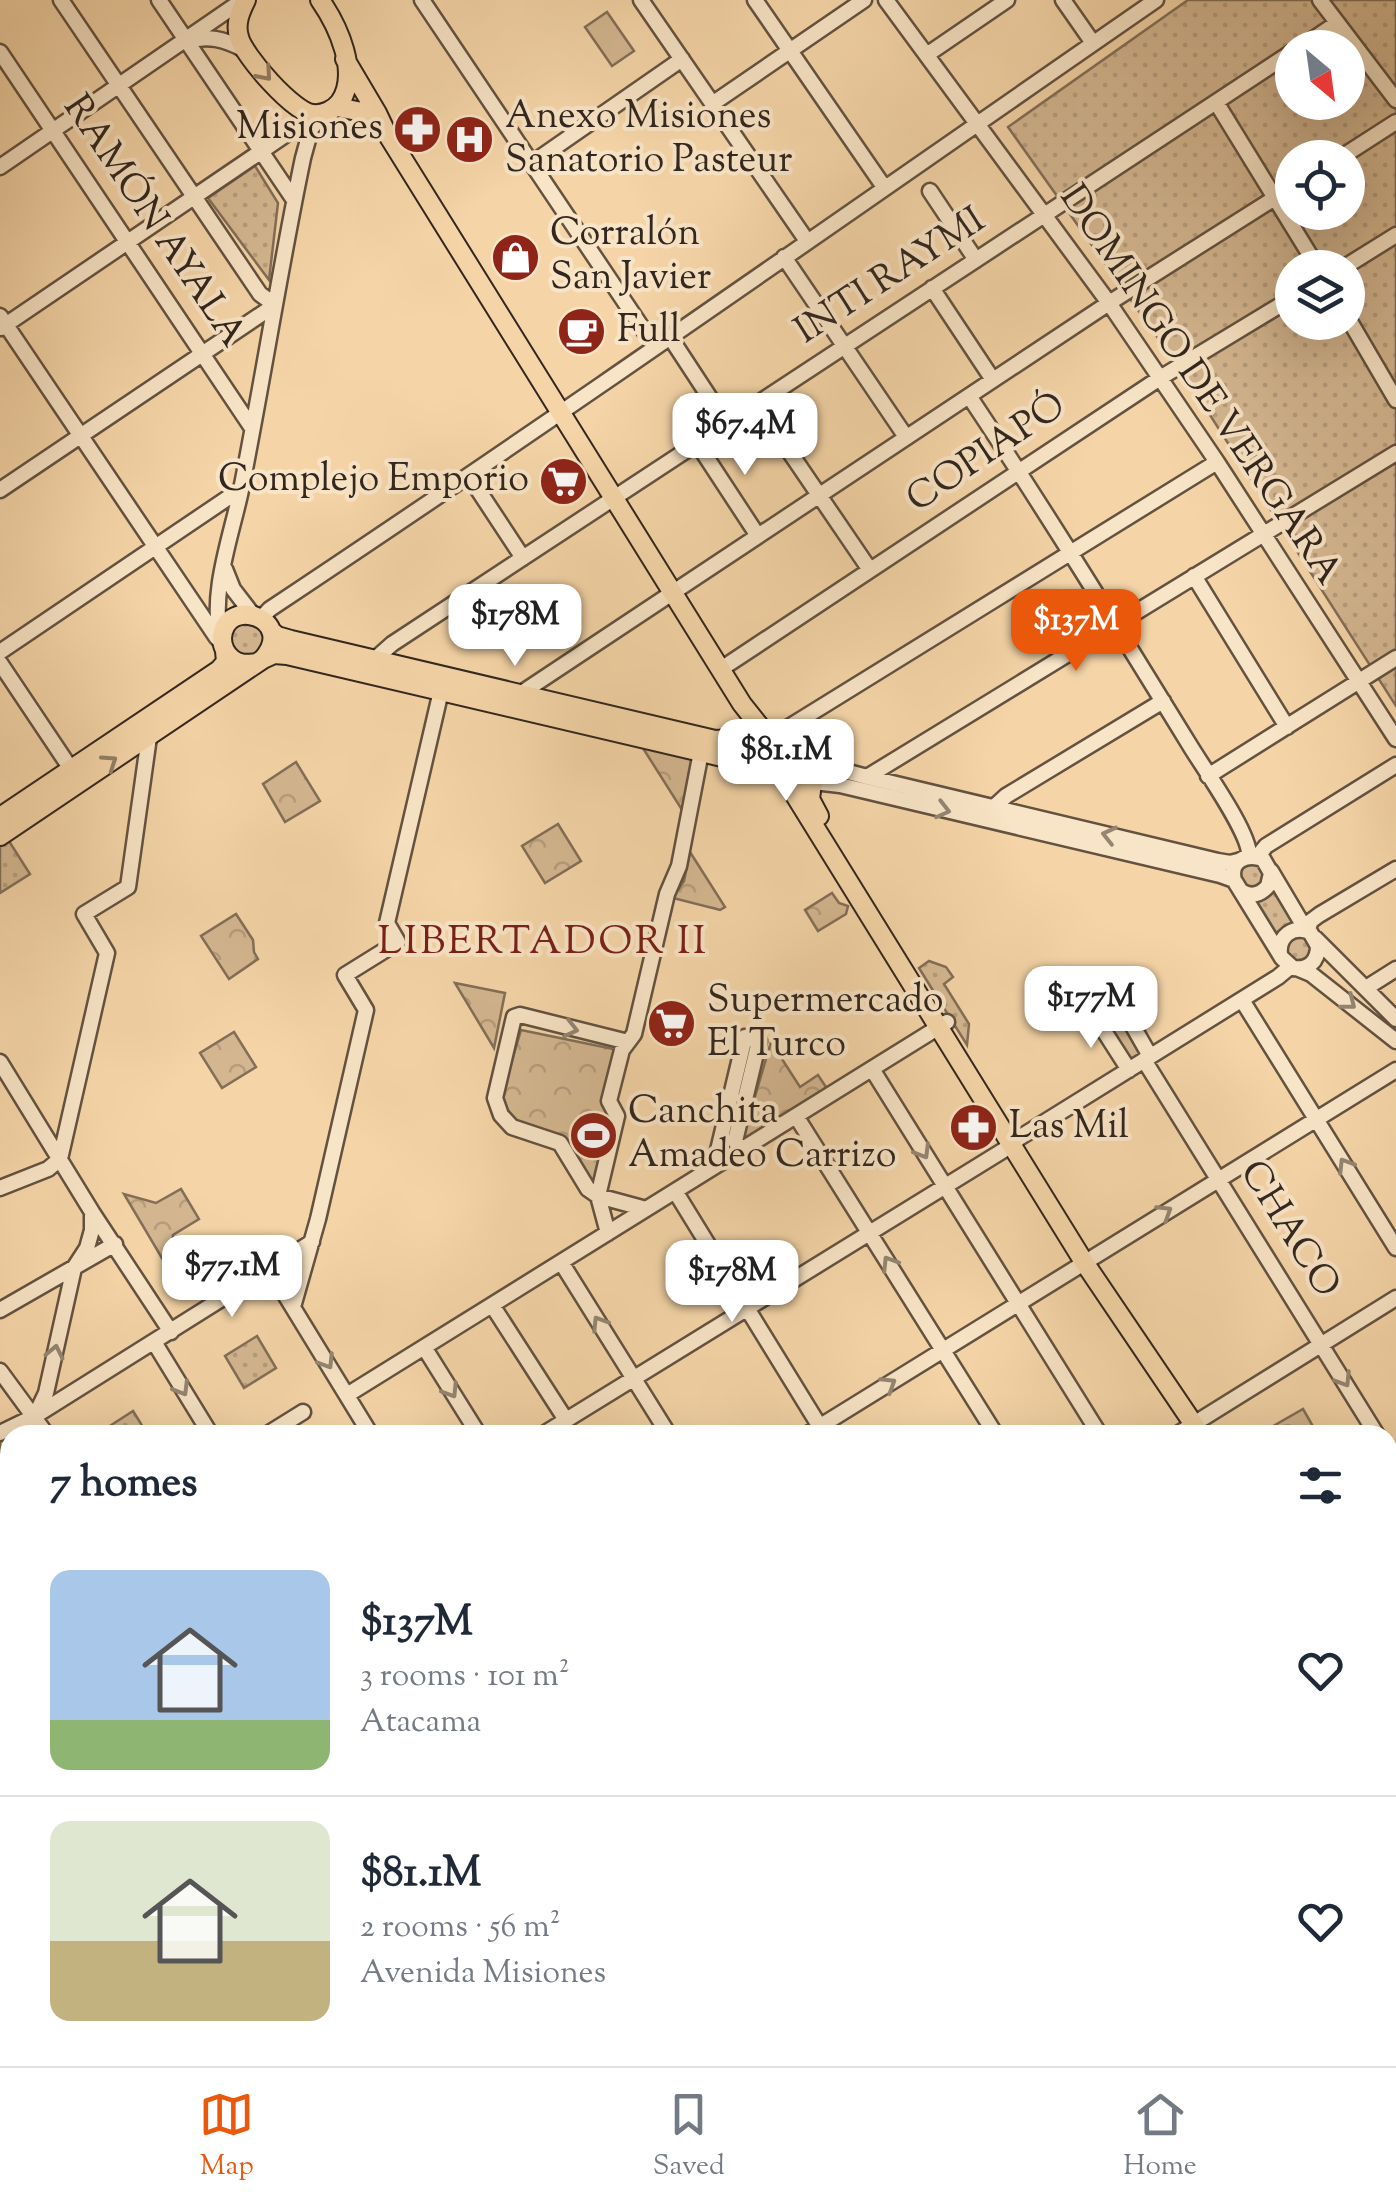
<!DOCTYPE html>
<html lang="en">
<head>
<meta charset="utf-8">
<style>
  body { margin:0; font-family:"Sorts Mill Goudy",serif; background:#f2f2f3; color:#1f2937; height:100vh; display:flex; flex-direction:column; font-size:38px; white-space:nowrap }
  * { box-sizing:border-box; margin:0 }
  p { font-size:32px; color:#747a83 }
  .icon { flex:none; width:55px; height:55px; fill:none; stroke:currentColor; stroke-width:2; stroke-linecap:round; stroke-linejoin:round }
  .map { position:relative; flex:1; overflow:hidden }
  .details { position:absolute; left:0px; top:1425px; width:1398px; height:642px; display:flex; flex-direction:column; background:#fff; border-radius:30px 30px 0 0; box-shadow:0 10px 40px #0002 }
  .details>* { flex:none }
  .needle { width:65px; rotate:151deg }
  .buttons { position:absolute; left:1275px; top:30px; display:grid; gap:20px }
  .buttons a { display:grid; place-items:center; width:90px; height:90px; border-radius:50%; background:#fff; box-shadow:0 10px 40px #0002; font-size:50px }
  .price { position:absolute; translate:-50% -85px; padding:0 22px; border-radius:20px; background:#fff; color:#222; font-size:32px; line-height:65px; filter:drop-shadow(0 2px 5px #0008) }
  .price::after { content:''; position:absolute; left:50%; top:60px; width:30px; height:22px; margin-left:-15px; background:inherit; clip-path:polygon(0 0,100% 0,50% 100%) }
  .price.selected { background:#ea580c; color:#fff }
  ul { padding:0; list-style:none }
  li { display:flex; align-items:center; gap:30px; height:250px; padding:0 50px }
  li+li { border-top:2px solid #e0e1e3 }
  li span { display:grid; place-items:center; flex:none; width:280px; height:200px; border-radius:20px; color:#555 }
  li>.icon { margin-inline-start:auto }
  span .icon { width:120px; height:120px; fill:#fffc; stroke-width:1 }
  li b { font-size:42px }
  h2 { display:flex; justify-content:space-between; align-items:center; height:120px; padding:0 50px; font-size:42px }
  .menu { display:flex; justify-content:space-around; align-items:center; height:140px; border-top:2px solid #e0e1e3; background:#fff; font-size:28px; color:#747a83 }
  .menu a { display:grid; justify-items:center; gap:5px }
  .menu .selected { color:#ea580c }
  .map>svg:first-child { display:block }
</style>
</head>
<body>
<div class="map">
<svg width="1396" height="2066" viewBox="0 0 1396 2066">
  <defs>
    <pattern id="grass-dots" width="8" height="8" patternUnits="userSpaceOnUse" patternTransform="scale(2.5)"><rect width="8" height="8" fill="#d4b791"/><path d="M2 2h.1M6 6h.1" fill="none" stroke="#b69d7d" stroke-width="1.8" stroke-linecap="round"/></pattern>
    <pattern id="park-crowns" width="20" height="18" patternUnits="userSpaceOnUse" patternTransform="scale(2.5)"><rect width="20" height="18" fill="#d4b791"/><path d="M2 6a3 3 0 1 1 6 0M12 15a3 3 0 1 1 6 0" fill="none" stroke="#b69d7d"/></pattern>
  </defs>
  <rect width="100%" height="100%" fill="#f5d5a8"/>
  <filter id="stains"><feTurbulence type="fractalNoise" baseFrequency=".002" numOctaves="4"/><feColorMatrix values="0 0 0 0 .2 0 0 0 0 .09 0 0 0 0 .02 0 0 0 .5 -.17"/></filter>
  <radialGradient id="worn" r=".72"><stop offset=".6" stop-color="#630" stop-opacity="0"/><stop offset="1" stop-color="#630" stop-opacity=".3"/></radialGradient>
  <path fill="url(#grass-dots)" stroke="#836e58" stroke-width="2.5" fill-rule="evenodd" d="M1188 0H1396V706L1187 379 1008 127ZM1292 48H1348V102H1292ZM1292 158H1348V212H1292ZM1292 268H1348V322H1292Z
    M255 166 278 203 269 280 208 198Z
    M230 639a17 17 0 1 1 34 0a17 17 0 1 1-34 0Z
    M755 739 812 765 806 780 754 758 748 745Z
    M7 838 30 874 0 893V843Z
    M1239 875a13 13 0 1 1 26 0a13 13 0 1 1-26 0Z
    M1275 885 1300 926 1277 943 1252 901Z
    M1285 949a13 13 0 1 1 26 0a13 13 0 1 1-26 0Z
    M929 961 946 967 953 977 944 984 969 1024 967 1045 919 968Z
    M257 1336 276 1368 244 1388 225 1356Z
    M133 1411 148 1435H105L102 1431Z"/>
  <path fill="url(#park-crowns)" stroke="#836e58" stroke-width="2.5" d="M641 745 691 756 694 762 684 813Z
    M296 762 320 801 285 822 263 784Z
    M558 824 581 861 545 883 522 846Z
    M690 852 725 907 720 910 673 898 684 881Z
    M832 893 839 903 848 906 846 914 818 931 805 910Z
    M236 914 253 940 254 952 258 959 229 979 201 936Z
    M455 983 505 993 494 1048Z
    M1115 1009 1142 1049 1141 1055 1131 1061 1125 1058 1102 1020 1104 1015Z
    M521 1030 618 1050 611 1118 596 1186H591L561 1139 515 1123 501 1098Z
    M234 1032 256 1067 222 1088 200 1053Z
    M771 1042 800 1087 818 1075 828 1090 751 1138 746 1137 744 1134Z
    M181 1189 199 1219 173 1235 169 1270 124 1194 156 1203Z
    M1303 1409 1314 1428 1303 1435H1272L1268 1429Z
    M18 1430 26 1431 28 1435H10V1537L5 1561 0 1564V1438Z
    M942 2058H1049L1055 2066H941Z"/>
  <path fill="#d4b791" stroke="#836e58" stroke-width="2.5" d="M607 12 634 51 612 66 585 27Z
    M587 1113 608 1118 599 1157 579 1152Z
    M949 2058H1005L1003 2066H947Z"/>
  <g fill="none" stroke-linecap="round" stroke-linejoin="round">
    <defs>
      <path id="minor" d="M159 0 294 200
        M422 0 655 347
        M641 0 807 241
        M755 0 884 187
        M886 0 1109 303 1217 462 1396 739
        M1063 0 1093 43
        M1320 0 1396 100
        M187 41C208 35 224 39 243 49
        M1300 48 1337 23
        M0 52 252 428
        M928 54 1007 0
        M1216 102 1318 268
        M712 104 864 0
        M1340 158 1396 122
        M530 161 538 159 682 59
        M0 167 243 0
        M930 191 976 260
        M784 257 906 437
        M1343 268 1396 235
        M932 288 993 380
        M0 316 217 638
        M1348 318 1396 400
        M1 328 297 127
        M670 337 727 424
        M969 396C1045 510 1117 627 1189 744 1202 766 1251 834 1249 856
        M757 404 870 570
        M697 443 758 536
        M469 476 523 558
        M0 490 275 305 260 294 61 0
        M225 569 233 589 253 615
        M1194 576 1287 727
        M261 618 270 609C568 411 861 204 1156 0
        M222 641C208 597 232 534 241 490 263 379 280 268 303 158L311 129 323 114
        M0 652 241 489
        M374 660 392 644 1292 52
        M0 663 71 769
        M721 669 1160 378 1292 298
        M520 694 1109 303 1292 187
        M772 739 784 730 1217 462
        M813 757 841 770 867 777 1218 861 1230 863 1238 861
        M1208 776 1396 658
        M867 777 1396 453
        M814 782 840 785 1220 875 1234 880
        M994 807 1006 796 1163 701
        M1257 857 1266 846 1396 765
        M1271 871 1306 930
        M1241 891C1251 898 1261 894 1268 886L1271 873 1263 859C1246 853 1229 861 1234 880L1282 958 1293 968C1308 970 1318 962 1318 946L1310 932C1293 925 1278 936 1280 954
        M1307 931 1311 921 1319 915 1396 869
        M1315 938 1396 1019
        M1299 969 1311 974 1396 1041
        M1366 988 1396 969
        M1242 1000 1396 1248
        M628 1042 520 1015 514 1017 495 1098 501 1115 512 1127 560 1143 588 1189 598 1196 646 1209
        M1144 1060 1377 1435
        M0 1062 92 1212 171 1332
        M872 1069 1100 1435
        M1129 1070 1097 1020 1098 1013 1118 1003 1122 1007 1150 1056
        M796 1116 996 1435
        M714 1167 745 1037 759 1041 735 1141 741 1150
        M0 1188 48 1169 60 1159 107 953 84 914 128 887 150 730
        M675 1191 825 1435
        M608 1233 598 1196 617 1116 609 1101 622 1050 634 1034 667 894 679 866 701 752
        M561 1262 669 1435
        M270 1270 371 1435
        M492 1305 566 1420
        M293 1307 318 1219 366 1010 345 975 398 942 387 923 441 691
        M0 1310 115 1244
        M154 1342 211 1435
        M424 1347 479 1435
        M0 1371 47 1435
        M347 1395 947 1022
        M0 1433 35 1416 312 1242
        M35 1435V1416L46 1393 74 1268 87 1248 92 1230V1212
        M266 1435 303 1412
        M542 1435 1012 1145 1019 1138 1278 977 1290 967
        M806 1435 1396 1070
        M1176 1435 1396 1298
        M1388 1451 1396 1465
        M1388 1541 1396 1536
        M0 1606 10 1559
        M0 1733 10 1729
        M0 1861 10 1879
        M1388 1897 1396 1911
        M1388 1928 1396 1923
        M0 1993 10 1989
        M159 2058 162 2066
        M333 2058 337 2066
        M417 2058 421 2066
        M605 2058 610 2066
        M758 2058 763 2066
        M868 2058 873 2066
        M1055 2058 1060 2066
        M1212 2058 1217 2066
        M1382 2058 1387 2066
        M97 2066 117 2058
        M494 2066 512 2058
        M842 2066 856 2058
        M1166 2066 1179 2058"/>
      <path id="major" d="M246 0C240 12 235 24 239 37 243 55 294 113 313 114 323 115 334 110 340 102 360 73 338 26 320 0
        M345 59 377 113 386 132 742 704 769 738
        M337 107 362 112 381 129
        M271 631 277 636 291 640 715 740 747 738
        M263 659 274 654 287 655 701 752 777 770 802 785 814 782 819 770 817 762 808 754 764 736H750L744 742V754L753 765
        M780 771 1084 1262 1201 1435
        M812 783 810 799 819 816
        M0 817 219 670 226 662 225 651
        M0 836 263 659C298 619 225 594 222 638 222 646 226 654 232 659 240 665 247 664 256 663
        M1388 1691 1396 1704
        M1388 1714 1396 1727"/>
    </defs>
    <use href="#minor" stroke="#635240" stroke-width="19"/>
    <use href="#major" stroke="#32261e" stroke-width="22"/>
    <use href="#minor" stroke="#f8e4c6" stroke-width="14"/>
    <use href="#major" stroke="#f5d5a8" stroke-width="18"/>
  </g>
  <defs><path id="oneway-chevron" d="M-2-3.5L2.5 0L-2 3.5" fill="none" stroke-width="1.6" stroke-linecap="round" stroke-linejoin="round" transform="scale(2.5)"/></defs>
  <g stroke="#947e63">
    <use href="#oneway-chevron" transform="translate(265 74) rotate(49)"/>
    <use href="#oneway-chevron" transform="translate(110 762) rotate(-34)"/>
  </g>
  <g stroke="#958572">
    <use href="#oneway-chevron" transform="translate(943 810) rotate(14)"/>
    <use href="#oneway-chevron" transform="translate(1109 835) rotate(-167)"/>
    <use href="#oneway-chevron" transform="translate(1349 1003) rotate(38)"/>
    <use href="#oneway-chevron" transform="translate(571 1029) rotate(13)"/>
    <use href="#oneway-chevron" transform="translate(923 1152) rotate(59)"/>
    <use href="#oneway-chevron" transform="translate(1345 1165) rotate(-122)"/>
    <use href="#oneway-chevron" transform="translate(1165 1212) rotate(-32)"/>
    <use href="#oneway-chevron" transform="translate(889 1263) rotate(-122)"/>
    <use href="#oneway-chevron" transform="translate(599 1323) rotate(-122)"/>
    <use href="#oneway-chevron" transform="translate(55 1352) rotate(-78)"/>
    <use href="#oneway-chevron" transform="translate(327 1362) rotate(58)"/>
    <use href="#oneway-chevron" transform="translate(1344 1380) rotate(58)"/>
    <use href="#oneway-chevron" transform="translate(889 1384) rotate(-32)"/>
    <use href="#oneway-chevron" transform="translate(182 1389) rotate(59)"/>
    <use href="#oneway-chevron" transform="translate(451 1391) rotate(58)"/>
  </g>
  <defs>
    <symbol id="pharmacy-disc" viewBox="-11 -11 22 22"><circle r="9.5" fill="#8f2418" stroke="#f8e4c6"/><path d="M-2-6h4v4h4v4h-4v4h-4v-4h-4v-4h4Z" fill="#fff"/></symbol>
    <symbol id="hospital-disc" viewBox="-11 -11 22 22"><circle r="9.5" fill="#8f2418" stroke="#f8e4c6"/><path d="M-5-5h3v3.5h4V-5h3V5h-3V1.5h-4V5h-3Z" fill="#fff"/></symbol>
    <symbol id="shop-disc" viewBox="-11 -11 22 22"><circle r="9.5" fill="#8f2418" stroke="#f8e4c6"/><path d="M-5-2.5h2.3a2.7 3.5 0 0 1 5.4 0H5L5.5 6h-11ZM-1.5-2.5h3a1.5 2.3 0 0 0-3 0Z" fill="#fff"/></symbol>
    <symbol id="cafe-disc" viewBox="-11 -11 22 22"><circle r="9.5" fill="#8f2418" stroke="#f8e4c6"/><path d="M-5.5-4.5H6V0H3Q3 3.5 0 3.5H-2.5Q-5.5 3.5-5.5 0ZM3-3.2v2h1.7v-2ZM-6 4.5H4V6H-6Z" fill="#fff"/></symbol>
    <symbol id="supermarket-disc" viewBox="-11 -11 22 22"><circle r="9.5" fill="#8f2418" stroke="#f8e4c6"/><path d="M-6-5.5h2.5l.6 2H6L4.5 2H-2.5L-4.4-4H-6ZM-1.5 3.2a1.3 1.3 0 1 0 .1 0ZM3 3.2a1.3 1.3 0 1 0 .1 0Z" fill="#fff"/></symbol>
    <symbol id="stadium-disc" viewBox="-11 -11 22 22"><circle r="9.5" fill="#8f2418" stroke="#f8e4c6"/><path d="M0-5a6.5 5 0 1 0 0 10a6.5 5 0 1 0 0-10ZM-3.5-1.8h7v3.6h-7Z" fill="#fff"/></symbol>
  </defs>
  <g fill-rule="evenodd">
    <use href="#pharmacy-disc" x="390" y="102" width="55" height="55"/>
    <use href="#hospital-disc" x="442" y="112" width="55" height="55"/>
    <use href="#shop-disc" x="488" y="230" width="55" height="55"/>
    <use href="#cafe-disc" x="554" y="304" width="55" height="55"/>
    <use href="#supermarket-disc" x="536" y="454" width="55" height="55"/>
    <use href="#supermarket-disc" x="644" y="996" width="55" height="55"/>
    <use href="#pharmacy-disc" x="946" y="1100" width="55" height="55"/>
    <use href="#stadium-disc" x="566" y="1108" width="55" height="55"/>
  </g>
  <g text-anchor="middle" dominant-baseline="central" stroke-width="8" stroke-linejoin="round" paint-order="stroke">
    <g font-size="38" fill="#32261e" stroke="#f8e4c6" text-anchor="start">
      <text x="505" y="118">Anexo Misiones<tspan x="505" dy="44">Sanatorio Pasteur</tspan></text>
      <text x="383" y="129" text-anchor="end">Misiones</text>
      <text x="550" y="235">Corralón<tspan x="550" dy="44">San Javier</tspan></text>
      <text x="617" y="332">Full</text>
      <text x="529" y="481" text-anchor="end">Complejo Emporio</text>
      <text x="707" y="1002">Supermercado<tspan x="707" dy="44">El Turco</tspan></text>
      <text x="628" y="1113">Canchita<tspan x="628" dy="44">Amadeo Carrizo</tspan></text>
      <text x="1009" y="1128">Las Mil</text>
    </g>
    <g font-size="38" fill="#32261e" stroke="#f8e4c6">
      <text transform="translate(153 222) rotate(56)">RAMÓN AYALA</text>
      <text transform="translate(891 277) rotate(-33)">INTI RAYMI</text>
      <text transform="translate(1199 386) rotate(56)">DOMINGO DE VERGARA</text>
      <text transform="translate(987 454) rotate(-34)">COPIAPÓ</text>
      <text transform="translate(1288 1230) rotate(58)">CHACO</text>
    </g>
    <g font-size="40" letter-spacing="2.5" fill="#7a1f14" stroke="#f8e4c6">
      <text x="543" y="943">LIBERTADOR II</text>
    </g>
  </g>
  <rect width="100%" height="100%" filter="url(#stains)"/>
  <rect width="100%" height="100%" fill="url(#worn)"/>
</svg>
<div class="buttons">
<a><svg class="needle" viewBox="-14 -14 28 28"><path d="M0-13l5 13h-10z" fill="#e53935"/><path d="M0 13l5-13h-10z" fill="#747a83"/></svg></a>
<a><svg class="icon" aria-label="locate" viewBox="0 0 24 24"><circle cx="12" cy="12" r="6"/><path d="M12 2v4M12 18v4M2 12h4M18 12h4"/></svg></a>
<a><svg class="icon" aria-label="layers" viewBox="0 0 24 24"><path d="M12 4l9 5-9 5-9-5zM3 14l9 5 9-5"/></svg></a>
</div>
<b class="price" style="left:745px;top:478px">$67.4M</b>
<b class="price" style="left:515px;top:669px">$178M</b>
<b class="price selected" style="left:1076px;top:674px">$137M</b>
<b class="price" style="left:786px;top:804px">$81.1M</b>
<b class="price" style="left:1091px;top:1051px">$177M</b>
<b class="price" style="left:232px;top:1320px">$77.1M</b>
<b class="price" style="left:732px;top:1325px">$178M</b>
<section class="details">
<h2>7 homes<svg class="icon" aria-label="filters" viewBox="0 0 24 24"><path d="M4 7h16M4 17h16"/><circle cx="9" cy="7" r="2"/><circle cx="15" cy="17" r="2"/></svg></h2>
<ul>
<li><span style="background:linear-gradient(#a9c7e8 75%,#8fb573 0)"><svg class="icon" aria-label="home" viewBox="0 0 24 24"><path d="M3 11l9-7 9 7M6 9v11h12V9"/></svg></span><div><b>$137M</b><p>3 rooms · 101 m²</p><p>Atacama</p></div><svg class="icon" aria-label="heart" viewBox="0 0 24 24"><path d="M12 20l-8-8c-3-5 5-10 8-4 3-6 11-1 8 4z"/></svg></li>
<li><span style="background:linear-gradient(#dfe7d0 60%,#c2b280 0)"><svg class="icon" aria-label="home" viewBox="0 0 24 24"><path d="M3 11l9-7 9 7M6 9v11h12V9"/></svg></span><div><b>$81.1M</b><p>2 rooms · 56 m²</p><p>Avenida Misiones</p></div><svg class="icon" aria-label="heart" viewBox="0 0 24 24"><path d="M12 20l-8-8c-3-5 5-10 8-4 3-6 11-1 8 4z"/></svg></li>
</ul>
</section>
</div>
<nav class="menu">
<a class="selected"><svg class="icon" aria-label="map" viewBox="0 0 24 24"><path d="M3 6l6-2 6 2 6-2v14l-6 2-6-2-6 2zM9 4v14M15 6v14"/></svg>Map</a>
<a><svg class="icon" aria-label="saved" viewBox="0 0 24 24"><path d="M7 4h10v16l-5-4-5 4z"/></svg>Saved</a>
<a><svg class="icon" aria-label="home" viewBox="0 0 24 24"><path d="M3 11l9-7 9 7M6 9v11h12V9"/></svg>Home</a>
</nav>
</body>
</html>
